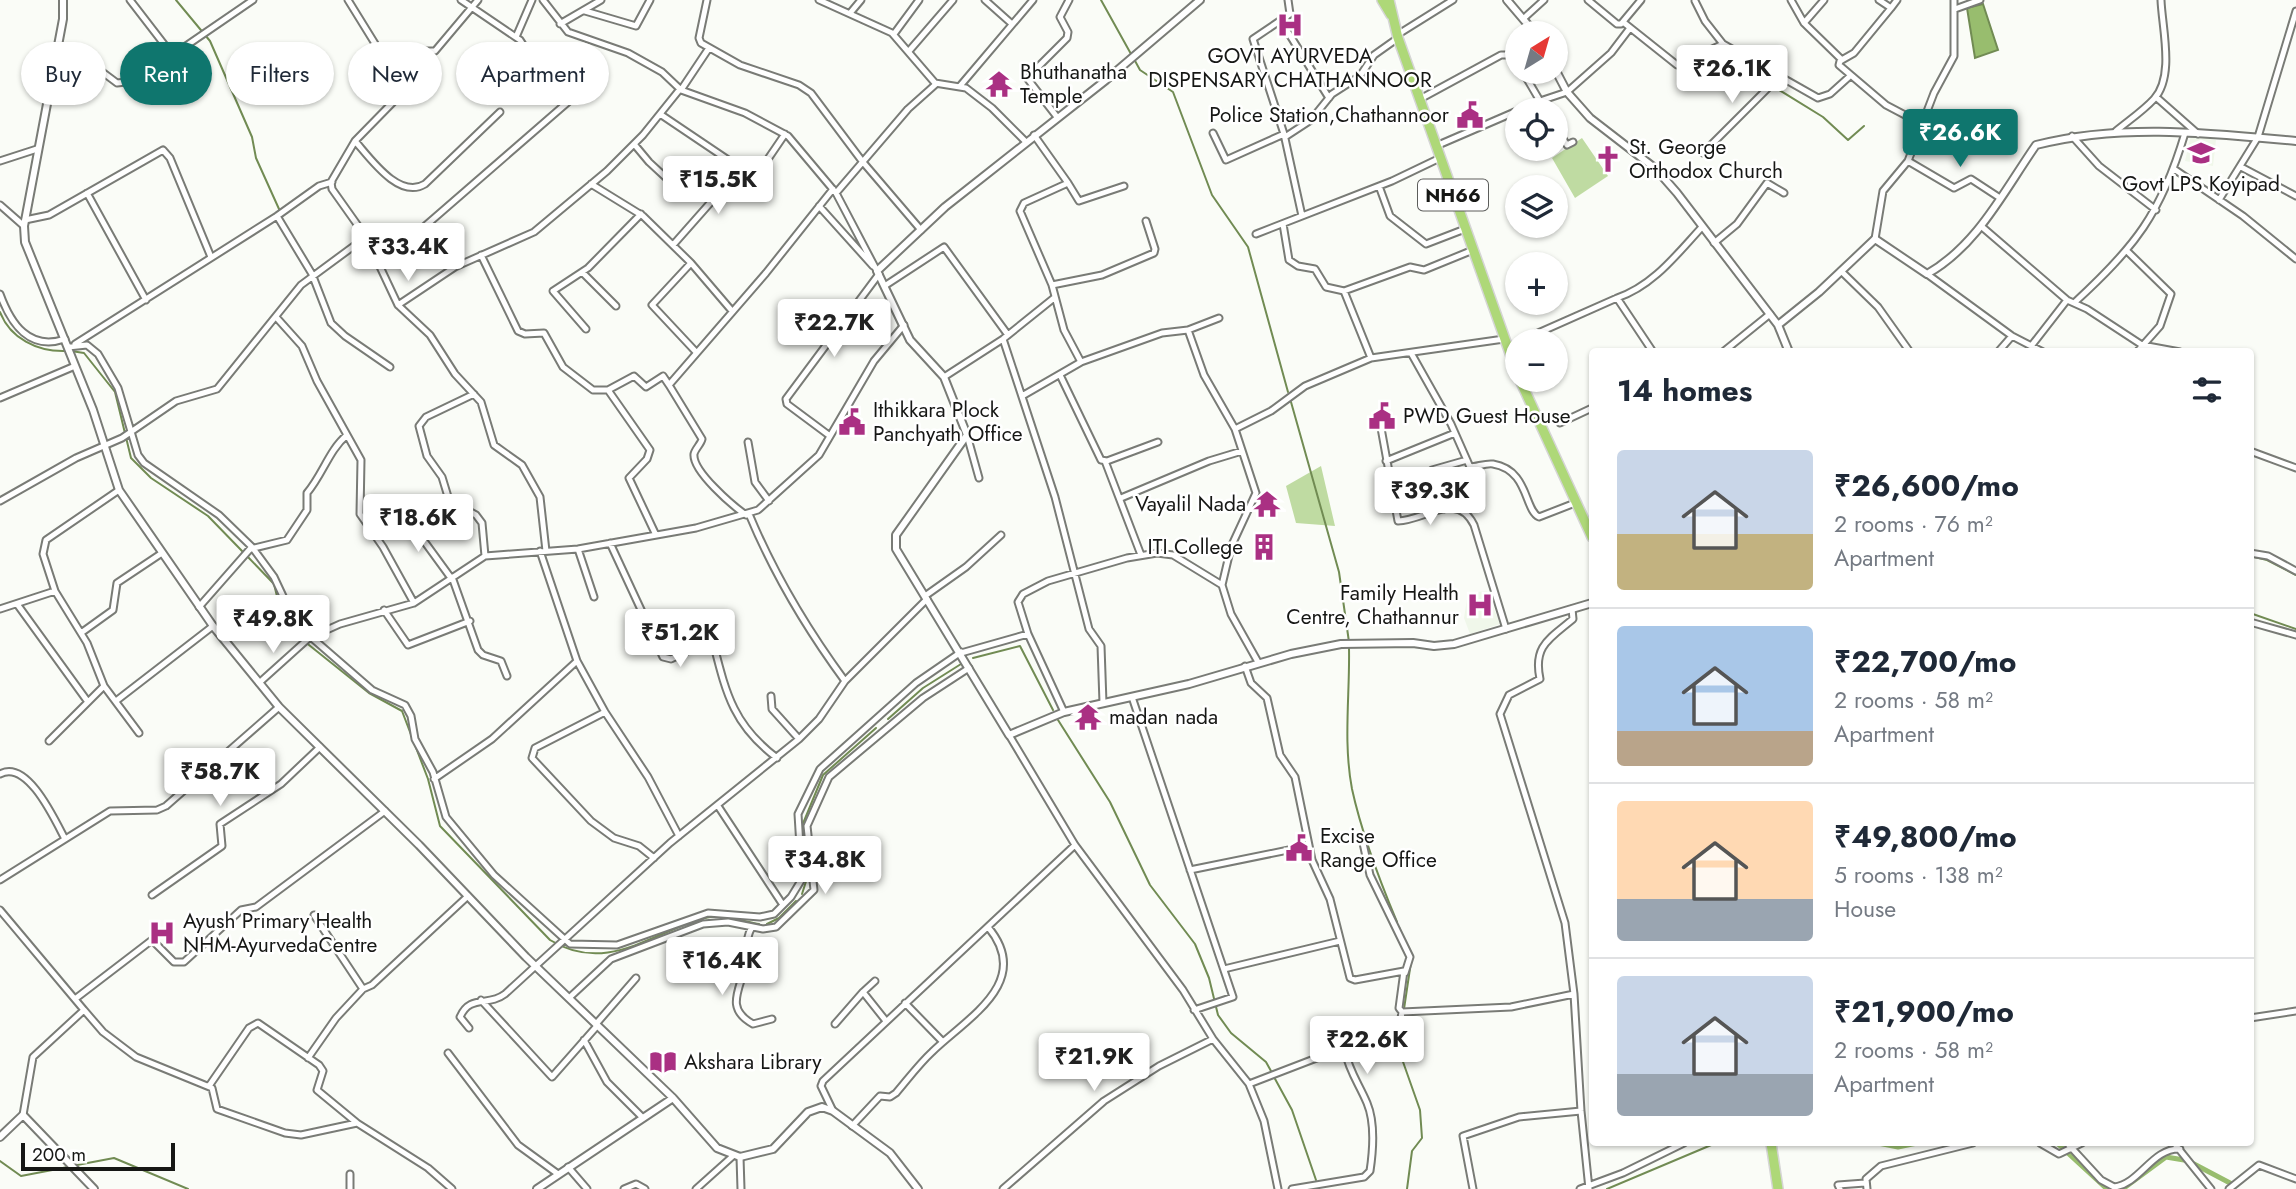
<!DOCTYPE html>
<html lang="en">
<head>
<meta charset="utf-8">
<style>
  body { margin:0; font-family:Jost,sans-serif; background:#f6f6f7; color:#1f2937; height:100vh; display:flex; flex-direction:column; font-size:26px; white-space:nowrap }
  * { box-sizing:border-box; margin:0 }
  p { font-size:23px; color:#747a83 }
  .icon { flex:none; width:38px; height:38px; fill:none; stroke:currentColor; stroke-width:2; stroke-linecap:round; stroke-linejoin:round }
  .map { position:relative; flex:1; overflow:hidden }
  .panel { position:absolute; left:1589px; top:348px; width:665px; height:798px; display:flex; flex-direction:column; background:#fff; border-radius:7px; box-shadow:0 2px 5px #0004 }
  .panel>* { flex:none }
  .banner { position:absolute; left:21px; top:42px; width:665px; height:63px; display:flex; gap:14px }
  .needle { width:46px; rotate:37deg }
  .tools { position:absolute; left:1505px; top:21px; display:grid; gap:14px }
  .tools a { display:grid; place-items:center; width:63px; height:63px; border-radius:50%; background:#fff; box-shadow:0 2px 5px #0004; font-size:35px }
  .scale { position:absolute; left:21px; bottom:18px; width:154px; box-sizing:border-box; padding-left:7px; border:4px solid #161715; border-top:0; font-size:19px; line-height:24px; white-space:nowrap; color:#161715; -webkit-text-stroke:5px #fff; paint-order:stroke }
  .price { position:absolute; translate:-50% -60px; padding:0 16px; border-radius:7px; background:#fff; color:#222; font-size:23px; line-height:46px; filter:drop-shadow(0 2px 4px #0008) }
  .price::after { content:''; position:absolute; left:50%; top:42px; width:21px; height:16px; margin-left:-10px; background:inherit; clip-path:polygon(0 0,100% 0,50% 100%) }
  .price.current { background:#0f766e; color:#fff }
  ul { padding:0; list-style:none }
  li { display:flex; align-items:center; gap:21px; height:175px; padding:0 28px }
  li+li { border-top:2px solid #e0e1e3 }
  li span { display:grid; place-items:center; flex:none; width:196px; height:140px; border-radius:7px; color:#555 }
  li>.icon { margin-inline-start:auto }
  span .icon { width:84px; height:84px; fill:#fffc; stroke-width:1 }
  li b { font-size:30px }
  h2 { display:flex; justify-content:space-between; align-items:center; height:84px; padding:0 28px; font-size:30px }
  .chip { padding:0 24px; border-radius:32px; background:#fff; box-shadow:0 2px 5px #0004; font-size:24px; line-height:63px }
  .chip.current { background:#0f766e; color:#fff }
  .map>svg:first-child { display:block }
</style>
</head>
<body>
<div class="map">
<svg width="2296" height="1189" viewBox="0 0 2296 1189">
  <rect width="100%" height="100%" fill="#fafcf7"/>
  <path fill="#f0f7ea" d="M2191 135 2216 140 2213 166 2185 161Z
    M1487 591 1500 624 1470 634 1464 618 1468 593Z"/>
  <path fill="#bfdba2" d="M1582 138 1608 176 1575 198 1552 158Z
    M1321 466 1335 526 1296 523 1286 486Z"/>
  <path fill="#98bd6e" stroke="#718b53" stroke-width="2" d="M1983 4 1998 50 1975 58 1967 8Z"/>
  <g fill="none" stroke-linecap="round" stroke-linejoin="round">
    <path stroke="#718b53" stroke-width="2" d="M176 0 210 41 252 137 256 158 279 209
      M1101 0 1131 54
      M1134 59 1140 70 1173 92 1212 195 1248 247 1288 392
      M1739 60 1763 78
      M1776 88 1823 117 1848 140 1864 126
      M0 312C10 338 37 352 66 351
      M71 351 84 353 115 392 131 458 151 478 208 516 243 552
      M1291 402 1339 572 1349 642
      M247 556 274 584 284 625 369 693 402 711 428 779 440 826 550 940C607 975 652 932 705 918 721 914 743 921 759 924
      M2250 556 2267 560 2296 575
      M2250 613 2296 629
      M1349 648C1350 694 1343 742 1352 789 1362 835 1379 879 1397 922
      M973 658 1020 646 1053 710
      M888 719 923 688 961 664
      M1058 720 1110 802 1150 885 1195 944 1209 978 1218 1015 1231 1033 1266 1062 1271 1071
      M802 894 809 872 802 826 823 775 876 728
      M767 924 779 918 796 901
      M1399 927 1403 938
      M1404 1009 1412 955
      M1404 1016 1402 1059 1420 1110 1422 1138 1412 1151 1407 1189
      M1274 1077 1292 1110 1316 1180
      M0 1161 21 1176 68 1167
      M77 1165 114 1158 188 1189
      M1319 1188V1189
      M1607 1189 1716 1143"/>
    <path stroke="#98bd6e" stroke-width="5" d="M1878 1143 1898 1147 1917 1143
      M2057 1143 2107 1189
      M2194 1164 2230 1183
      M2118 1189 2124 1188 2166 1157 2184 1160"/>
    <defs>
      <path id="minor" d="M130 0 167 48
        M348 0 395 76
        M543 0 568 32 628 53 662 72 681 90 745 113 788 136 836 193 877 271
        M707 0 699 38 701 43 740 65 799 85 811 93 862 161 921 230
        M819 0 892 33 935 83 966 88 992 108 1025 141
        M985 0 1012 24
        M1588 0 1617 24H1621L1641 0
        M1791 0 1804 23 1842 60
        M1879 0 1891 8 1897 0
        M1695 1 1705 21 1723 44
        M1891 8 1854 53 1840 61 1839 65 1886 105 1922 124
        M1955 9 1980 0
        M585 11 636 26 650 0
        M851 12 861 0
        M1523 19 1544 0
        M1281 21 1329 98
        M1623 22 1677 65 1723 44 1818 98 1830 94 1850 76
        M1804 23 1824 0
        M560 24 601 0
        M894 34 919 0
        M1397 35 1453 0
        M516 37 532 0
        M909 51 953 0
        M1523 72 1540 101 1567 92 1611 53 1630 28
        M49 85 101 71 117 83 126 82 167 48 180 50 253 0
        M960 86 1033 0
        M681 90 709 48
        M2156 97 2198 134
        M1420 99 1501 55H1509L1517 62
        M1520 110 1540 101 1545 110
        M660 114 755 178 785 134
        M1057 117 1027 78 1067 38 1068 32 1060 17 1069 0
        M1556 128 1567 145 1573 142
        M2116 131C2128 121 2143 111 2154 99 2175 76 2162 28 2161 0
        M1213 133 1226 160 1284 134 1253 39 1290 14 1288 0
        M1284 134 1302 216
        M1034 135 1068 183 1024 203 1020 211 1052 285 1064 330 1081 362 1162 333 1188 330 1204 375 1235 429 1256 493 1231 547 1222 585 1231 614 1258 662
        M2072 136 2099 166 2156 210
        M1285 137 1311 120 1332 94 1360 76 1374 55 1398 38
        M355 141C370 158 399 200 425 184L500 112
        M634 144 649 162 676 187
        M1436 146 1517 111
        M1703 153 1780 76
        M0 161 37 149
        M1908 161 1954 188 1971 179 2000 198
        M2241 167 2296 196
        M2174 169 2243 216 2296 259
        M1068 183 1079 201 1124 186
        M591 184 643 216 691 263 732 311
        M1379 186 1390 216 1426 244 1465 229
        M87 193 146 300
        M836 193 908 109 936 84
        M2219 200 2258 137 2296 11
        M0 205 24 226
        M819 206 873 266
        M277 216 312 274 331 323 345 336 390 367
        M25 220 49 215 163 150 170 158 211 257
        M1283 224 1289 260 1298 266 1315 269 1326 287 1344 291 1371 358
        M1981 226 2067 300 2087 309 2142 345 2180 352
        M1256 234 1392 181 1440 158
        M1875 239 1883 191 1908 161 1934 93 1954 56V0
        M1714 243 1737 224 1767 183 1784 193
        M673 245 741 168
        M2128 252 2171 294 2160 326 2137 352
        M375 255 424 227 576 95 533 60 520 40 461 0
        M481 255 518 331 525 334 544 333 563 367 593 390H608L634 376 646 387 663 376 669 385
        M691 263 652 305 696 352
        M1841 271 1878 307 1910 352
        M582 272 616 306
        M1927 274 2012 336 2043 352
        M886 285 944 247 1008 335
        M1052 285 1102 275 1154 253 1155 249 1146 221
        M1344 291 1410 267 1424 270 1473 250
        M0 294C11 324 29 351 65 339
        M1617 298C1653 286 1677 254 1702 227
        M2074 303C2135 247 2161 214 2185 133
        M398 305 366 237 332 189 331 182 355 141 400 95 394 80 418 51H435L478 0
        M276 317 302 346 317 381 361 460 360 514 383 547 414 603
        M586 329 553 291 588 268 641 214
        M1188 330 1219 318
        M1003 339 1055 497 1089 629 1101 646 1103 703
        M1520 341 1617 298 1653 352
        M75 344 277 216 319 186 332 182
        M2032 345 2067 300
        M68 347 87 345 98 354 118 388 138 455 144 463 219 515 252 547 274 577 296 624 372 690 405 705 411 716 415 739 433 772 446 817 494 875 570 944 617 945 708 913 760 917 774 914 791 897 802 879 798 814 820 769 916 683 961 652
        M1723 352 1770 314
        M1998 352 2012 336
        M1411 353 1451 424 1470 467C1477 467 1485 463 1493 464 1529 470 1524 510 1539 517L1575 503
        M1060 375 1101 460 1107 461 1158 442
        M944 377 1003 339 1054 298
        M608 390 650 450 647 459 629 478 655 533
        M474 394 426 417 419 426 427 456 442 477 449 500 476 515 482 523 485 556
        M1022 396 1081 362
        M0 398 75 366
        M1560 423 1592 408
        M1381 428 1398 521C1426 520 1457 490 1474 525L1506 629
        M1235 429 1271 411 1305 386 1371 358 1504 339
        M967 435 979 478
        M830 436 787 404 786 399 879 274
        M748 442 755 482 769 501
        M2250 451 2296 468
        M1105 461 1141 555
        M1386 461 1455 433
        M119 490 46 540 43 554 55 591 87 643 104 686 139 733
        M1121 498 1209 461 1242 451
        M0 501 76 458 122 438 176 401 217 389 301 285 366 237
        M1444 509 1432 470 1467 460
        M749 514C774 574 806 628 845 681
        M405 515 451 578
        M746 515C733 506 692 471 694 454 695 449 701 444 702 439L669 385 766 273 833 189
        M610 543 663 657 671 659 708 641 713 642C726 693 733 725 777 758
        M578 549 594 597
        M540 551 577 661 605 712 648 777 679 836
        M546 551 540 497 522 465 494 445 481 402 455 374 430 335 398 305 455 267 534 232 607 171 643 135 680 89
        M2250 553 2268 556 2296 571
        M452 577 478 650 483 655 501 661 507 676
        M925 596 966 567 1001 535
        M17 604 88 702
        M199 607 250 549 287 540 307 510V493C323 474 329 450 347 435
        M0 609 55 591
        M1572 609 1573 619C1549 639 1533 646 1540 679L1509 695 1500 714 1565 923 1574 994 1581 1111 1589 1189
        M384 610 408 645 470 621
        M2250 622 2296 635
        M81 633 113 610 117 583 162 553
        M961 653 1028 634
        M1245 666 1251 683 1267 698 1280 755 1295 777 1312 860 1330 899 1350 978 1355 980 1404 971 1399 1008 1402 1012 1511 1007 1574 994
        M259 683 309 638 340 624 414 603 485 556 578 549 696 528 758 510 819 455 874 361 904 325
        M771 696 772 709 799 739
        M1132 697 1233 997 1194 1010
        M116 701 213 626
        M605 712 535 748 532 758 591 821 614 838 639 846 654 858
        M1064 712 1028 634 1018 602 1023 594 1048 581 1127 558 1157 553 1173 555 1222 585
        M1009 735 1075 845 1183 990 1213 1039 1249 1084 1264 1121 1278 1189
        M49 741 104 686
        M0 774C27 759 54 818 65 839
        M434 779 492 739 577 661
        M718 806 783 905
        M1363 843 1370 875 1410 957 1405 973
        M1190 870 1308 846
        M0 880 110 811 157 810 166 806 279 707
        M152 895 222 846 220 824 281 784 320 747
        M0 910 84 1010
        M314 915 363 989 372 985 468 896
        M752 927C745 939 748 947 746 960 743 987 722 1007 753 1024L772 1019
        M1224 969 1340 941
        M863 992 875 981
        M569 998 611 959 703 924 728 922 763 929 776 927 814 890 807 826 829 777 923 698 969 668
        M75 999 152 940 174 962H184L241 910 256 907 385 811
        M481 1000 552 1077 597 1026
        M905 1003 943 1042
        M2250 1018 2296 1011
        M596 1024 636 978
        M835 1024 863 992 886 1021
        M469 1028 460 1017C470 994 488 1007 505 994L670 843 799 739 819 719 845 681 927 599
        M584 1040 607 1082 643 1118
        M448 1053 518 1145 558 1174
        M308 1058 336 1018 363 989
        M1249 1084 1327 1054 1391 1046 1397 1043 1402 1012
        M209 1086 249 1028 258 1023 319 1065 323 1071 317 1090 357 1123
        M833 1111 821 1086 823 1081 1075 845
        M23 1115 33 1057 84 1010 103 1032 136 1057 212 1088 217 1109 285 1133 301 1135 357 1123 428 1168 452 1189
        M852 1126 880 1096 890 1097 896 1093C908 1079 919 1064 932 1052 967 1018 1034 982 988 927
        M2040 1143 2059 1154 2082 1143
        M2067 1143 2101 1180 2114 1187C2140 1184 2152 1148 2180 1149
        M2174 1143 2211 1189
        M740 1157 741 1189
        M568 1167 587 1189
        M350 1174V1189
        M624 1189 636 1184 645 1189
        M696 1189 734 1155
        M1003 1189 1104 1101 1159 1066 1213 1039
        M1292 1189 1364 1177 1370 1171C1373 1151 1375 1122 1367 1103 1359 1084 1349 1071 1345 1051
        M1473 1189 1463 1136 1519 1117 1581 1111
        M1580 1189 1623 1173 1684 1143
        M1840 1189 1838 1185 1865 1183
        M1867 1189 1866 1179 1881 1166 1973 1143
        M2229 1189 2259 1165 2296 1179"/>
      <path id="tertiary" d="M63 0V19L24 226 25 242 93 410 119 490 213 626 279 707 419 845 526 957 673 1098 717 1148 740 1157 773 1149 808 1112 822 1107 833 1111 890 1153 918 1189
        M1200 0 1106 80 945 207 877 271 910 340 944 377 967 435 896 535V549L1009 735 1064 712 1189 684 1291 654 1341 644 1413 643 1434 646 1454 644 1592 603
        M1507 0 1535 33
        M1556 71 1567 92 1590 118 1656 169 1677 193 1778 325 1819 292 1875 239 1927 274C1977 246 2004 191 2036 145 2121 123 2210 133 2296 141
        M1778 325 1789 352
        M0 1137 23 1115 94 1189
        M537 1189 673 1098"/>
      <path id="trunk" d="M1382 0 1391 15
        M1389 0 1398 38 1517 373
        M1520 380 1592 537
        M1771 1143 1778 1189"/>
    </defs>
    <use href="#minor" stroke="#797b76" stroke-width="9"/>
    <use href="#tertiary" stroke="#797b76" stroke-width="10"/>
    <use href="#trunk" stroke="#d5d5d5" stroke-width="12"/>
    <use href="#minor" stroke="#fff" stroke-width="5"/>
    <use href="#tertiary" stroke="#fff" stroke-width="6"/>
    <use href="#trunk" stroke="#aed878" stroke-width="9"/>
  </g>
  <defs>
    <symbol id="hospital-bare" viewBox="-9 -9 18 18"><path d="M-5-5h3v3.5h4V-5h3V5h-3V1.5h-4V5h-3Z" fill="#aa3083" stroke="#fff" stroke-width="2.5" paint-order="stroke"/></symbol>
    <symbol id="temple-bare" viewBox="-9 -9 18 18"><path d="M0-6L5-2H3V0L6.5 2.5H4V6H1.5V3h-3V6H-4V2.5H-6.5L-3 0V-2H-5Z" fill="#aa3083" stroke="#fff" stroke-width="2.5" paint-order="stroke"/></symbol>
    <symbol id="civic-bare" viewBox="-9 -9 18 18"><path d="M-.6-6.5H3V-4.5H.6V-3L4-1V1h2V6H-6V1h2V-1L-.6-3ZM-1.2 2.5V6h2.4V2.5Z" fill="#aa3083" stroke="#fff" stroke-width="2.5" paint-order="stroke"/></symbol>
    <symbol id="school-bare" viewBox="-9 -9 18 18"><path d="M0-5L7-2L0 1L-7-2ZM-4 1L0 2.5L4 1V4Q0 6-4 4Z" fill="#aa3083" stroke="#fff" stroke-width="2.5" paint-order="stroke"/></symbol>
    <symbol id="church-bare" viewBox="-9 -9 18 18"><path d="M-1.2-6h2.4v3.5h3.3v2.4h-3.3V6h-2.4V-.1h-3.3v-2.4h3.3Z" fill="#aa3083" stroke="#fff" stroke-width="2.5" paint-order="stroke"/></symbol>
    <symbol id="building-bare" viewBox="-9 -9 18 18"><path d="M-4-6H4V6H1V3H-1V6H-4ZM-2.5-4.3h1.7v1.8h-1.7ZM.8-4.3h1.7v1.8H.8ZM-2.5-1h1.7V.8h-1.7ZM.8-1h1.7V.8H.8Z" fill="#aa3083" stroke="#fff" stroke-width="2.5" paint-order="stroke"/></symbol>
    <symbol id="library-bare" viewBox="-9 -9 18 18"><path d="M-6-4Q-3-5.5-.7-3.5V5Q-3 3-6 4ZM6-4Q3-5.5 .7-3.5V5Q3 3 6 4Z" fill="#aa3083" stroke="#fff" stroke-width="2.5" paint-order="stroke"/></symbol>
  </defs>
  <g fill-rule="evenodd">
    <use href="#hospital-bare" x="1271" y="6" width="38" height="38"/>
    <use href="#temple-bare" x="980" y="65" width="38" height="38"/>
    <use href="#civic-bare" x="1451" y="96" width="38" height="38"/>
    <use href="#school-bare" x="2182" y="134" width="38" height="38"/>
    <use href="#church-bare" x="1589" y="140" width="38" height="38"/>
    <use href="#civic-bare" x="1363" y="397" width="38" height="38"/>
    <use href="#civic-bare" x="833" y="403" width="38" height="38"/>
    <use href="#temple-bare" x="1248" y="485" width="38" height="38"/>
    <use href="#building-bare" x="1245" y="528" width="38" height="38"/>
    <use href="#hospital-bare" x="1461" y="586" width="38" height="38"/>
    <use href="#temple-bare" x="1069" y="698" width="38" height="38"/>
    <use href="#civic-bare" x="1280" y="829" width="38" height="38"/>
    <use href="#hospital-bare" x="143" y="914" width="38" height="38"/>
    <use href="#library-bare" x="644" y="1043" width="38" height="38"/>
  </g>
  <g text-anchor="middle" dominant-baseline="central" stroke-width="5" stroke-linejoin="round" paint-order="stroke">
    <rect fill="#fff" stroke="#5c5d5b" stroke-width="2" x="1418" y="179.5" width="70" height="31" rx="5"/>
    <g font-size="19" font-weight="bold" fill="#161715">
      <text x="1453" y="195">NH66</text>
    </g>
    <g font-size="21" fill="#161715" stroke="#fff" text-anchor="start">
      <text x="1290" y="56" text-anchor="middle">GOVT AYURVEDA<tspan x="1290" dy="24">DISPENSARY CHATHANNOOR</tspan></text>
      <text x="1020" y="72">Bhuthanatha<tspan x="1020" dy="24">Temple</tspan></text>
      <text x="1449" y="115" text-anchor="end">Police Station,Chathannoor</text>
      <text x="1629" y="147">St. George<tspan x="1629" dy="24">Orthodox Church</tspan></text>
      <text x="2201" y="184" text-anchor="middle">Govt LPS Koyipad</text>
      <text x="873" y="410">Ithikkara Plock<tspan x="873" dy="24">Panchyath Office</tspan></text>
      <text x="1403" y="416">PWD Guest House</text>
      <text x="1246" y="504" text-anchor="end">Vayalil Nada</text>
      <text x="1243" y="547" text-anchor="end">ITI College</text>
      <text x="1459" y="593" text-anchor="end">Family Health<tspan x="1459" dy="24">Centre, Chathannur</tspan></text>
      <text x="1109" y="717">madan nada</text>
      <text x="1320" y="836">Excise<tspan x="1320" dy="24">Range Office</tspan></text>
      <text x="183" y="921">Ayush Primary Health<tspan x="183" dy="24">NHM-AyurvedaCentre</tspan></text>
      <text x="684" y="1062">Akshara Library</text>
    </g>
  </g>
</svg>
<div class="tools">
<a><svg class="needle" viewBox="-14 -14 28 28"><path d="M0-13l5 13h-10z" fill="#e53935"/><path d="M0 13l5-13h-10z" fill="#747a83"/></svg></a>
<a><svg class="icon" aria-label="locate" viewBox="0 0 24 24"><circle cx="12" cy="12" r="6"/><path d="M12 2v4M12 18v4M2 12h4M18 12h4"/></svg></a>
<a><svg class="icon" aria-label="layers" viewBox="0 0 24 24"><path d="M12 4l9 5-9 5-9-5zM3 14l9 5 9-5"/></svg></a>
<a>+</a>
<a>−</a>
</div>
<div class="scale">200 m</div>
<b class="price" style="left:1732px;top:105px">₹26.1K</b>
<b class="price current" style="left:1960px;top:169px">₹26.6K</b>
<b class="price" style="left:718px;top:216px">₹15.5K</b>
<b class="price" style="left:408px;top:283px">₹33.4K</b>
<b class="price" style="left:834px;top:359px">₹22.7K</b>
<b class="price" style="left:1430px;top:527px">₹39.3K</b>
<b class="price" style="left:418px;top:554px">₹18.6K</b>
<b class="price" style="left:273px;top:655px">₹49.8K</b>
<b class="price" style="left:680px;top:669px">₹51.2K</b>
<b class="price" style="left:220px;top:808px">₹58.7K</b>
<b class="price" style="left:825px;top:896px">₹34.8K</b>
<b class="price" style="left:722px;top:997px">₹16.4K</b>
<b class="price" style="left:1367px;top:1076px">₹22.6K</b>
<b class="price" style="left:1094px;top:1093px">₹21.9K</b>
<div class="banner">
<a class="chip">Buy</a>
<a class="chip current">Rent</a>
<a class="chip">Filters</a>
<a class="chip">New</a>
<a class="chip">Apartment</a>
</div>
<section class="panel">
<h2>14 homes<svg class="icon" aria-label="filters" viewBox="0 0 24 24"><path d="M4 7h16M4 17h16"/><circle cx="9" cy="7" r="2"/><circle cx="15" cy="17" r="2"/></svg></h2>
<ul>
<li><span style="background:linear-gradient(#c9d6e8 60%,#c2b280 0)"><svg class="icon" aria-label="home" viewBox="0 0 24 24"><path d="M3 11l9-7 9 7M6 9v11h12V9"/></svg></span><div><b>₹26,600/mo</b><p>2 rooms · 76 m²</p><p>Apartment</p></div></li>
<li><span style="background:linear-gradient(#a9c7e8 75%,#b9a48a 0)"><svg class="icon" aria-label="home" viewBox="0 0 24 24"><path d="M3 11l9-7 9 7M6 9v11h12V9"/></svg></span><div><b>₹22,700/mo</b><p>2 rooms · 58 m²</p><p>Apartment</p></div></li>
<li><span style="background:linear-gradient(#ffd9b3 70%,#9aa5b1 0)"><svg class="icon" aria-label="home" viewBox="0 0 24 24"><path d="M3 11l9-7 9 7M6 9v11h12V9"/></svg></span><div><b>₹49,800/mo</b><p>5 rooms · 138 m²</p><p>House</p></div></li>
<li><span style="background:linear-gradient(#c9d6e8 70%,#9aa5b1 0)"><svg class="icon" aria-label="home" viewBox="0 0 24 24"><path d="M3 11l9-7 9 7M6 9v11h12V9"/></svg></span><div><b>₹21,900/mo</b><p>2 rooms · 58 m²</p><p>Apartment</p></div></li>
</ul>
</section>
</div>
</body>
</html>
